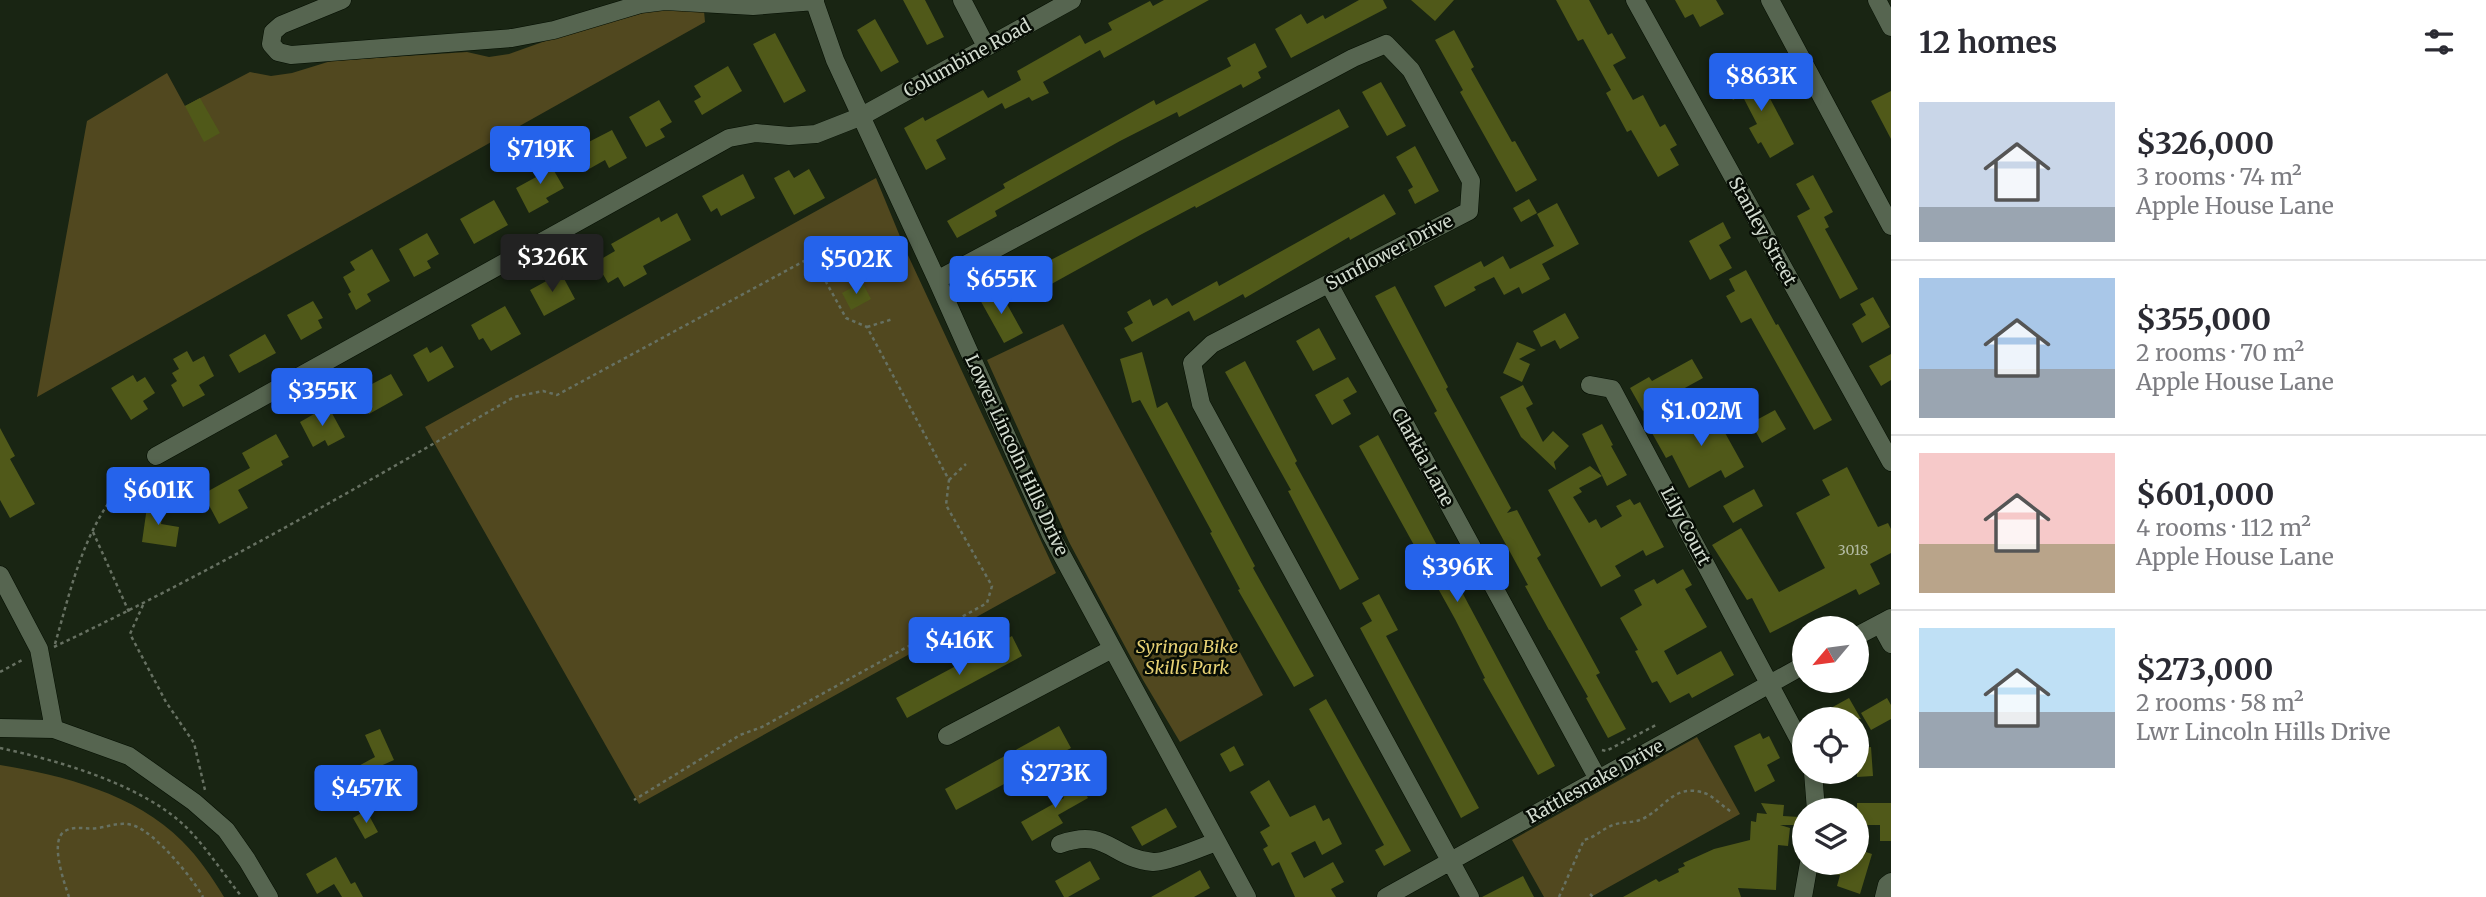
<!DOCTYPE html>
<html lang="en">
<head>
<meta charset="utf-8">
<style>
  body { margin:0; font-family:Merriweather,serif; background:#f2f2f3; color:#2b2b33; height:100vh; display:flex; flex-direction:column; font-size:26px; white-space:nowrap }
  * { box-sizing:border-box; margin:0 }
  p { font-size:23px; color:#7c7c81 }
  .icon { flex:none; width:38px; height:38px; fill:none; stroke:currentColor; stroke-width:2; stroke-linecap:round; stroke-linejoin:round }
  .map { position:relative; flex:1; overflow:hidden }
  .details { display:flex; flex-direction:column; background:#fff; width:595px }
  .details>* { flex:none }
  .needle { width:46px; rotate:241deg }
  .buttons { position:absolute; left:1792px; top:616px; display:grid; gap:14px }
  .buttons a { display:grid; place-items:center; width:77px; height:77px; border-radius:50%; background:#fff; box-shadow:0 4px 10px #0003; font-size:35px }
  .price { position:absolute; translate:-50% -60px; padding:0 16px; border-radius:7px; background:#2563eb; color:#fff; font-size:23px; line-height:46px; filter:drop-shadow(0 2px 4px #0008) }
  .price::after { content:''; position:absolute; left:50%; top:42px; width:21px; height:16px; margin-left:-10px; background:inherit; clip-path:polygon(0 0,100% 0,50% 100%) }
  .price.current { background:#222; color:#fff }
  ul { padding:0; list-style:none }
  li { display:flex; align-items:center; gap:21px; height:175px; padding:0 28px }
  li+li { border-top:2px solid #e1e1e2 }
  li span { display:grid; place-items:center; flex:none; width:196px; height:140px; border-radius:0px; color:#555 }
  li>.icon { margin-inline-start:auto }
  span .icon { width:84px; height:84px; fill:#fffc; stroke-width:1 }
  li b { font-size:30px }
  h2 { display:flex; justify-content:space-between; align-items:center; height:84px; padding:0 28px; font-size:30px }
  main { display:flex; flex:1; min-height:0 }
  .map>svg:first-child { display:block }
</style>
</head>
<body>
<main>
<div class="map">
<svg width="1891" height="897" viewBox="0 0 1891 897">
  <rect width="100%" height="100%" fill="#192513"/>
  <path fill="#51481f" d="M670 8 704 11 705 22 37 397 87 121 167 73 185 106 250 72 271 76 292 73 331 61 467 52 489 57 509 54 551 39 653 10Z
    M876 178 906 251 1056 573 639 804 425 427Z
    M1063 324 1263 695 1180 742 1143 680 1069 542 987 360Z
    M1697 737 1740 814 1591 897H1544L1512 840Z
    M0 765C62 775 136 794 182 841 199 858 212 877 224 897H0Z"/>
  <path fill="#505919" d="M903 0H925L944 37 927 45Z
    M1164 0H1209L1104 58 1100 50 1043 82 1049 93 1032 101 1029 97 1005 109 1002 103 936 140 946 159 926 170 904 128 923 117 925 121 983 90 988 98 1021 80 1017 71 1047 54 1080 35 1085 44 1112 30 1108 23 1150 1 1153 6Z
    M1359 0H1383L1387 8 1291 58 1275 29 1301 14 1307 24 1323 15 1325 19Z
    M1411 0H1454L1435 21Z
    M1556 0H1589L1608 35 1612 33 1626 58 1613 65 1633 100 1643 95 1660 127 1665 124 1677 145 1670 149 1679 165 1658 177 1631 130 1627 132 1606 93 1611 90 1583 39 1578 41Z
    M1675 0H1716L1724 14 1700 27 1693 14 1685 18Z
    M875 19 899 62 881 72 857 30Z
    M1454 30 1474 67 1471 69 1512 142 1515 141 1537 180 1516 192 1460 92 1463 90 1435 40Z
    M775 33 806 91 784 103 753 44Z
    M1255 43 1267 67 1258 72 1261 78 1243 88 1241 84 1179 117 1177 112 1120 141 995 211 997 216 957 238 947 221 1005 188 1003 184 1154 100 1156 105 1231 66 1227 58Z
    M728 66 742 91 702 115 694 101 701 97 694 86Z
    M1754 68 1794 144 1770 158 1761 142 1758 144 1749 128 1757 124 1742 95 1733 100 1724 85Z
    M1381 82 1406 126 1387 136 1362 92Z
    M1891 91V139L1871 101Z
    M200 98 220 133 204 142 185 106Z
    M659 100 672 122 660 129 665 137 646 147 629 117Z
    M1339 109 1349 127 1196 208 1195 206 1142 234 1037 292 1026 273Z
    M612 130 627 158 609 168 605 160 589 169 577 148Z
    M1415 146 1439 191 1415 204 1408 190 1413 187 1396 157Z
    M546 157 564 188 546 198 549 202 529 213 516 188 538 176 532 165Z
    M809 169 825 198 794 215 774 178 789 170 794 178Z
    M743 174 755 198 721 216 717 208 711 212 702 196Z
    M1813 175 1833 212 1824 217 1829 227 1825 229 1858 289 1840 299 1797 216 1810 209 1796 184Z
    M1384 194 1396 214 1350 240 1349 237 1245 298 1243 294 1194 321 1189 311 1132 342 1124 328 1133 323 1127 312 1150 299 1153 306 1167 298 1172 306 1217 281 1219 286Z
    M1529 199 1537 213 1521 222 1513 208Z
    M494 200 508 225 474 244 460 219Z
    M1557 203 1579 244 1542 264 1550 279 1522 294 1519 287 1504 295 1494 277 1474 287 1476 290 1445 307 1434 286 1481 261 1484 267 1503 256 1510 269 1554 246 1537 214Z
    M677 213 691 240 643 266 647 274 624 287 618 277 608 283 596 262 615 251 611 244 659 217 661 222Z
    M1723 222 1731 238 1719 245 1732 268 1710 280 1689 241Z
    M427 233 439 254 427 261 431 268 414 277 399 249Z
    M372 249 390 281 367 294 371 301 356 310 348 294 351 292 343 277 355 270 350 262Z
    M1746 270 1776 325 1778 324 1832 420 1814 430 1751 318 1741 323 1726 296 1735 291 1729 279Z
    M561 273 575 299 544 316 530 290Z
    M862 282 871 299 851 310 842 293Z
    M1395 286 1448 387 1446 389 1511 508 1507 513 1517 510 1541 555 1537 558 1600 673 1596 675 1626 729 1608 738 1586 698 1588 697 1550 630H1549L1525 586 1528 585 1434 413 1437 411 1375 296Z
    M998 288 1023 333 1004 343 979 298Z
    M1873 297 1890 327 1862 343 1852 324 1866 315 1860 304Z
    M313 301 323 318 318 320 322 328 301 340 287 315Z
    M505 306 521 334 491 351 483 338 479 340 471 325Z
    M1565 313 1579 338 1560 349 1555 340 1541 347 1533 331Z
    M1319 328 1336 359 1313 371 1296 341Z
    M265 334 276 353 239 373 229 355Z
    M1517 342 1536 350 1519 359 1530 364 1522 382 1503 373Z
    M442 346 454 367 428 382 413 355 427 347 430 353Z
    M187 351 193 362 204 356 214 376 199 385 205 395 183 407 171 385 177 381 172 373 179 369 173 359Z
    M1142 352 1157 408 1167 402 1255 566 1253 568 1314 676 1294 687 1238 590 1240 589 1210 533 1212 532 1140 400 1132 403 1120 359Z
    M1891 354V380L1881 386 1869 366Z
    M1692 359 1703 378 1643 411 1630 388 1649 377 1652 381Z
    M1245 361 1297 461 1295 463 1359 579 1340 590 1288 491 1291 490 1225 372Z
    M391 374 403 395 369 414 355 389 370 381 372 384Z
    M133 375 137 382 145 377 155 393 143 401 148 409 131 420 111 388Z
    M1348 377 1357 392 1343 400 1351 414 1332 425 1315 395Z
    M1523 385 1533 404 1526 408 1543 442 1553 431 1569 446 1554 462 1556 470 1521 437 1500 397Z
    M1717 404 1730 428 1724 431 1744 467 1725 478 1721 470 1689 488 1672 455 1666 458 1652 433 1670 423 1677 434 1702 420 1699 414Z
    M328 406 345 437 328 446 325 440 313 447 300 422Z
    M1775 410 1786 429 1762 443 1751 423Z
    M1602 424 1613 445 1611 446 1627 475 1607 486 1582 434Z
    M0 428 15 456 10 459 35 504 10 518 0 500Z
    M276 434 289 457 281 461 283 465 238 490 248 508 219 524 203 494 250 468 242 453Z
    M1378 435 1555 766 1538 775 1483 679 1485 678 1455 619 1359 446Z
    M1590 466 1602 476 1579 488 1582 492 1573 497 1589 523 1596 519 1601 528 1622 516 1616 506 1630 499 1634 505 1640 502 1664 547 1646 556 1643 550 1615 566 1621 576 1601 587 1548 490Z
    M1847 467 1878 527 1888 523 1891 529V553L1870 564 1880 584 1859 595 1856 589 1770 633 1752 598 1747 600 1712 545 1741 528 1779 592 1825 568 1796 513 1830 495 1822 480Z
    M1754 489 1763 506 1733 523 1723 506Z
    M148 500 164 503 161 524 179 527 176 547 142 542Z
    M1683 569 1692 585 1685 589 1707 627 1664 651 1677 675 1721 651 1734 675 1692 698 1689 693 1670 703 1657 681 1652 683 1635 651 1638 650 1620 618 1642 605 1634 590 1654 579 1657 584Z
    M1379 594 1398 630 1386 636 1479 808 1461 818 1360 628 1372 621 1362 603Z
    M1012 636 1022 656 907 718 896 698Z
    M1849 698 1861 719H1811Z
    M1887 698 1891 705V719L1871 730 1861 713Z
    M1326 699 1411 851 1384 866 1375 850 1384 845 1309 709Z
    M1059 726 1071 748 956 810 945 789Z
    M380 729 394 760 376 768 389 790 371 801 353 769 375 757 365 735Z
    M1760 733 1763 739 1769 736 1780 758 1767 765 1775 781 1755 792 1734 746Z
    M1234 746 1244 765 1230 772 1220 754Z
    M1871 747 1873 776 1857 777V749Z
    M1076 777 1088 798 1058 815 1063 823 1032 841 1021 822 1064 798 1058 787Z
    M1269 780 1290 817 1315 805 1323 821 1329 818 1342 844 1322 855 1315 841 1291 853 1304 878 1333 862 1344 882 1331 889 1336 897H1295L1279 862 1272 866 1263 849 1268 846 1260 832 1270 826 1250 792Z
    M1761 803 1784 805 1783 816 1799 817V825H1780L1790 828 1788 846 1778 845 1776 890 1738 888 1741 897H1623L1656 879 1659 882 1679 872 1678 869 1685 866 1683 863 1714 849 1750 840 1751 821 1756 822 1757 813 1767 814Z
    M1857 803H1891V841H1880V825H1857Z
    M1166 808 1177 827 1142 846 1131 827Z
    M366 810 378 832 365 839 353 818Z
    M1857 849 1872 854 1860 894 1837 886 1840 875 1834 874 1837 863H1857Z
    M336 857 351 884 355 882 363 897H342L334 884 317 894 306 874Z
    M1090 861 1100 879 1068 897H1064L1055 881Z
    M1200 870 1210 888 1194 897H1151Z
    M1523 876 1534 897H1482Z"/>
  <g fill="none" stroke-linecap="round" stroke-linejoin="round">
    <defs>
      <path id="minor" d="M342 0 281 25 273 32 271 44 278 52 291 55 512 38 554 30 641 4 665 1 753 6 815 1
        M814 0 835 60 937 280 1051 535 1247 897
        M962 0 986 46
        M1635 0 1891 462
        M1770 0 1891 226
        M1877 0 1891 27
        M937 280 1353 58 1386 44 1411 70 1471 181 1469 211 1212 344 1192 363 1201 404 1470 897
        M1329 284 1598 779
        M1590 385 1612 389 1804 749
        M156 456 729 138 756 133 789 136 816 134 862 116 1072 0
        M0 575 39 649 54 729
        M1880 624 1891 644
        M1857 636 1891 618
        M0 728 54 729 129 756 194 802 226 830 247 860 269 897
        M947 736 1112 649
        M1813 772 1816 810
        M1060 844C1108 827 1110 858 1153 862 1165 863 1202 847 1216 842
        M1386 897 1804 665
        M1803 897 1809 863
        M1884 897 1887 885 1891 882"/>
    </defs>
    <use href="#minor" stroke="#040e01" stroke-width="19"/>
    <path stroke="#677162" stroke-width="2.5" stroke-dasharray="3.5 3.5" stroke-linecap="butt" d="M867 327 893 319
      M949 480 966 464
      M93 532 129 612
      M143 605 130 634 166 702 194 743 205 790
      M55 644C73 582 88 507 144 466
      M54 647C211 572 363 485 514 397L543 391 557 395 806 260 815 262 846 318 867 327 949 480 946 505 992 586 987 603 762 727 740 735 634 800
      M0 672 24 659
      M0 748C60 761 145 785 189 830 209 851 224 875 242 897
      M1602 750 1606 751 1658 724
      M1590 894 1593 897
      M69 897C64 882 49 840 65 831 76 825 87 830 98 828 111 826 122 821 135 826 156 834 192 877 203 897
      M1559 897 1584 840C1596 837 1602 829 1613 825 1621 822 1631 823 1640 820 1665 810 1673 781 1707 794 1711 795 1726 809 1733 813"/>
    <use href="#minor" stroke="#566550" stroke-width="18"/>
  </g>
  <g text-anchor="middle" dominant-baseline="central" stroke-width="5" stroke-linejoin="round" paint-order="stroke">
    <g font-size="14" fill="#b2baa2">
      <text x="1853" y="550">3018</text>
    </g>
    <g font-size="18" fill="#d2dbcf" stroke="#070d05">
      <text transform="translate(967 58) rotate(-29)">Columbine Road</text>
      <text transform="translate(1763 231) rotate(61)">Stanley Street</text>
      <text transform="translate(1389 252) rotate(-28)">Sunflower Drive</text>
      <text transform="translate(1017 455) rotate(65)">Lower Lincoln Hills Drive</text>
      <text transform="translate(1423 457) rotate(61)">Clarkia Lane</text>
      <text transform="translate(1686 526) rotate(62)">Lily Court</text>
      <text transform="translate(1595 781) rotate(-29)">Rattlesnake Drive</text>
    </g>
    <g font-size="18" font-style="italic" fill="#e7d174" stroke="#070d05">
      <text x="1187" y="646">Syringa Bike<tspan x="1187" dy="21">Skills Park</tspan></text>
    </g>
  </g>
</svg>
<div class="buttons">
<a><svg class="needle" viewBox="-14 -14 28 28"><path d="M0-13l5 13h-10z" fill="#e53935"/><path d="M0 13l5-13h-10z" fill="#7c7c81"/></svg></a>
<a><svg class="icon" aria-label="locate" viewBox="0 0 24 24"><circle cx="12" cy="12" r="6"/><path d="M12 2v4M12 18v4M2 12h4M18 12h4"/></svg></a>
<a><svg class="icon" aria-label="layers" viewBox="0 0 24 24"><path d="M12 4l9 5-9 5-9-5zM3 14l9 5 9-5"/></svg></a>
</div>
<b class="price" style="left:1761px;top:113px">$863K</b>
<b class="price" style="left:540px;top:186px">$719K</b>
<b class="price current" style="left:552px;top:294px">$326K</b>
<b class="price" style="left:856px;top:296px">$502K</b>
<b class="price" style="left:1001px;top:316px">$655K</b>
<b class="price" style="left:322px;top:428px">$355K</b>
<b class="price" style="left:1701px;top:448px">$1.02M</b>
<b class="price" style="left:158px;top:527px">$601K</b>
<b class="price" style="left:1457px;top:604px">$396K</b>
<b class="price" style="left:959px;top:677px">$416K</b>
<b class="price" style="left:1055px;top:810px">$273K</b>
<b class="price" style="left:366px;top:825px">$457K</b>
</div>
<section class="details">
<h2>12 homes<svg class="icon" aria-label="filters" viewBox="0 0 24 24"><path d="M4 7h16M4 17h16"/><circle cx="9" cy="7" r="2"/><circle cx="15" cy="17" r="2"/></svg></h2>
<ul>
<li><span style="background:linear-gradient(#c9d6e8 75%,#9aa5b1 0)"><svg class="icon" aria-label="home" viewBox="0 0 24 24"><path d="M3 11l9-7 9 7M6 9v11h12V9"/></svg></span><div><b>$326,000</b><p>3 rooms · 74 m²</p><p>Apple House Lane</p></div></li>
<li><span style="background:linear-gradient(#a9c7e8 65%,#9aa5b1 0)"><svg class="icon" aria-label="home" viewBox="0 0 24 24"><path d="M3 11l9-7 9 7M6 9v11h12V9"/></svg></span><div><b>$355,000</b><p>2 rooms · 70 m²</p><p>Apple House Lane</p></div></li>
<li><span style="background:linear-gradient(#f6c9c9 65%,#b9a48a 0)"><svg class="icon" aria-label="home" viewBox="0 0 24 24"><path d="M3 11l9-7 9 7M6 9v11h12V9"/></svg></span><div><b>$601,000</b><p>4 rooms · 112 m²</p><p>Apple House Lane</p></div></li>
<li><span style="background:linear-gradient(#bfe0f5 60%,#9aa5b1 0)"><svg class="icon" aria-label="home" viewBox="0 0 24 24"><path d="M3 11l9-7 9 7M6 9v11h12V9"/></svg></span><div><b>$273,000</b><p>2 rooms · 58 m²</p><p>Lwr Lincoln Hills Drive</p></div></li>
</ul>
</section>
</main>
</body>
</html>
